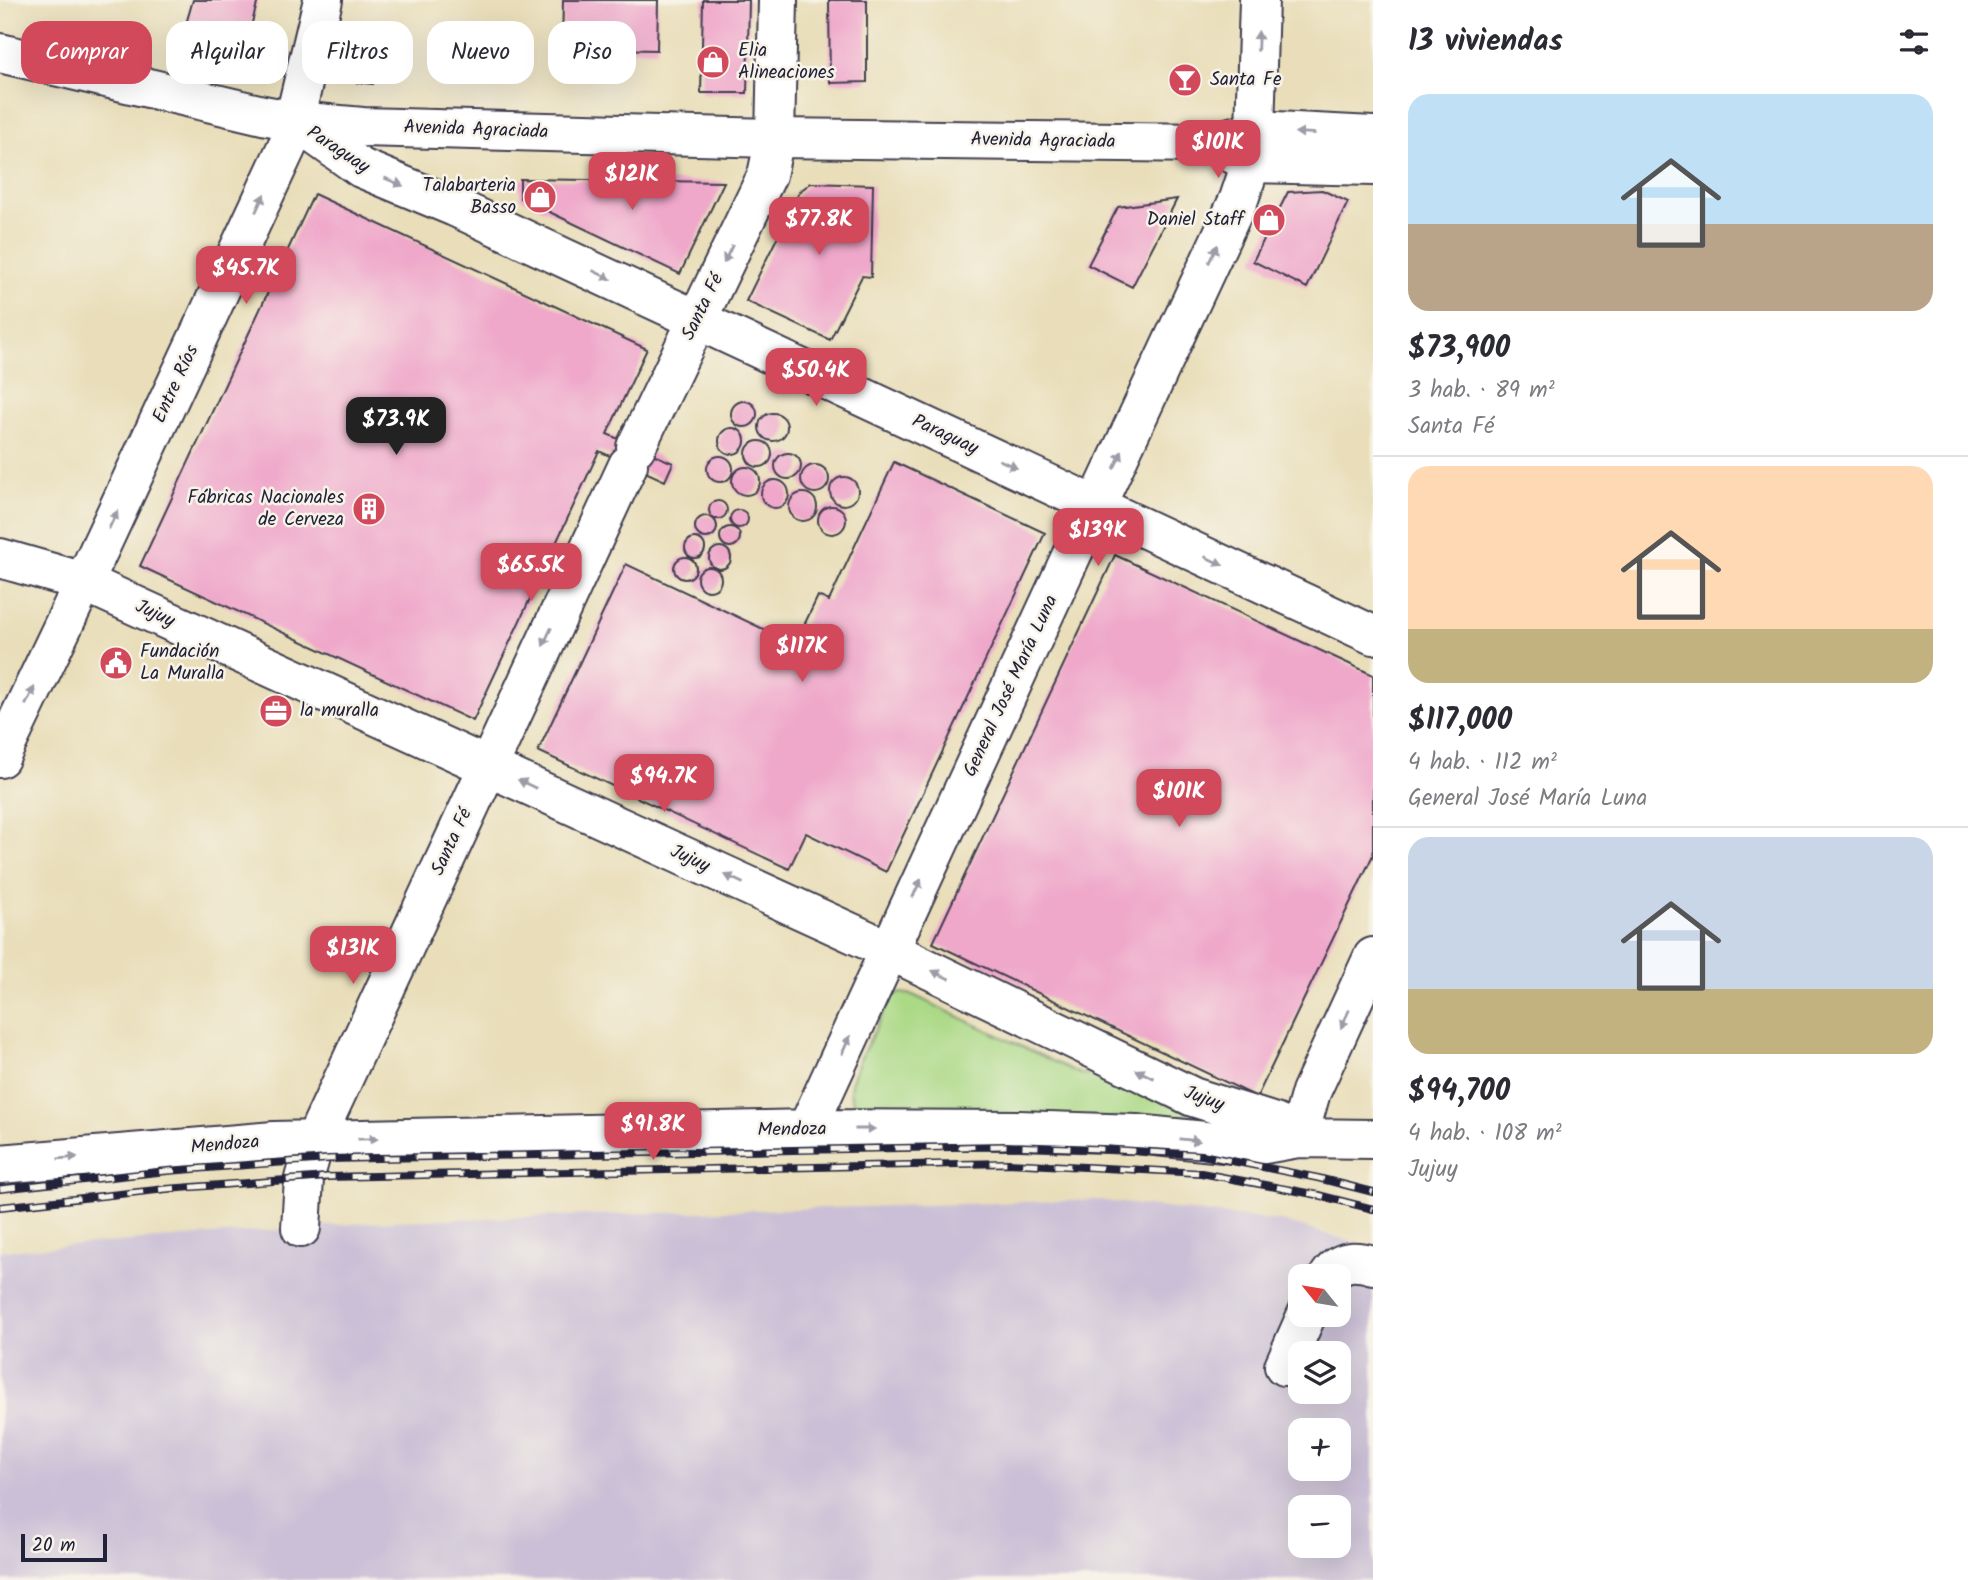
<!DOCTYPE html>
<html lang="es">
<head>
<meta charset="utf-8">
<style>
  body { margin:0; font-family:Kalam,sans-serif; background:#f7f7f7; color:#2b2b33; height:100vh; display:flex; flex-direction:column; font-size:26px; white-space:nowrap }
  * { box-sizing:border-box; margin:0 }
  p { font-size:23px; color:#7c7c81 }
  .icon { flex:none; width:38px; height:38px; fill:none; stroke:currentColor; stroke-width:2; stroke-linecap:round; stroke-linejoin:round }
  .map { position:relative; flex:1; overflow:hidden }
  .panel { display:flex; flex-direction:column; background:#fff; width:595px }
  .panel>* { flex:none }
  .hud { position:absolute; left:21px; top:21px; width:665px; height:63px; display:flex; gap:14px }
  .needle { width:46px; rotate:300deg }
  .buttons { position:absolute; left:1288px; top:1264px; display:grid; gap:14px }
  .buttons a { display:grid; place-items:center; width:63px; height:63px; border-radius:14px; background:#fff; box-shadow:0 7px 28px #0002; font-size:35px }
  .scale { position:absolute; left:21px; bottom:18px; width:86px; box-sizing:border-box; padding-left:7px; border:4px solid #22223b; border-top:0; font-size:19px; line-height:24px; white-space:nowrap; color:#22223b; -webkit-text-stroke:5px #f7f3e8; paint-order:stroke }
  .price { position:absolute; translate:-50% -60px; padding:0 16px; border-radius:14px; background:#d1495b; color:#fff; font-size:23px; line-height:46px; filter:drop-shadow(0 2px 4px #0008) }
  .price::after { content:''; position:absolute; left:50%; top:42px; width:21px; height:16px; margin-left:-10px; background:inherit; clip-path:polygon(0 0,100% 0,50% 100%) }
  .price.active { background:#222; color:#fff }
  ul { padding:0; list-style:none }
  li { display:grid; align-content:center; gap:14px; height:371px; padding:0 35px }
  li+li { border-top:2px solid #e1e1e2 }
  li span { display:grid; place-items:center; height:217px; border-radius:21px; color:#555 }
  li>.icon { margin-inline-start:auto }
  span .icon { width:126px; height:126px; fill:#fffc; stroke-width:1 }
  li b { font-size:30px }
  h2 { display:flex; justify-content:space-between; align-items:center; height:84px; padding:0 35px; font-size:30px }
  .chip { padding:0 24px; border-radius:21px; background:#fff; box-shadow:0 7px 28px #0002; font-size:24px; line-height:63px }
  .chip.active { background:#d1495b; color:#fff }
  main { display:flex; flex:1; min-height:0 }
  .map>svg:first-child { display:block }
</style>
</head>
<body>
<main>
<div class="map">
<svg width="1373" height="1580" viewBox="0 0 1373 1580">
  <rect width="100%" height="100%" fill="#f7f3e8"/>
  <filter id="ink" filterUnits="userSpaceOnUse"><feTurbulence type="fractalNoise" baseFrequency=".0143" numOctaves="2"/><feDisplacementMap in="SourceGraphic" scale="14" xChannelSelector="R" yChannelSelector="G"/><feConvolveMatrix kernelMatrix="1 2 1 2 8 2 1 2 1" color-interpolation-filters="sRGB"/></filter>
  <filter id="wash" filterUnits="userSpaceOnUse"><feTurbulence type="fractalNoise" baseFrequency=".00686" numOctaves="4" result="noise"/><feDisplacementMap in="SourceGraphic" scale="28" xChannelSelector="R" yChannelSelector="G"/><feGaussianBlur stdDeviation="1.57" result="paint"/><feColorMatrix in="noise" values="0 0 0 0 0 0 0 0 0 0 0 0 0 0 0 0 0 1.4 0 .05"/><feComposite in="paint" operator="in"/></filter>
  <g filter="url(#wash)">
    <rect width="100%" height="100%" fill="#e9deb9"/>
    <path fill="#cabfd6" fill-rule="evenodd" d="M1095 1200 1281 1221 1373 1248V1580H0V1251L391 1221ZM1300 1276H1339V1314H1300ZM1300 1353H1339V1391H1300ZM1300 1430H1339V1468H1300ZM1300 1507H1339V1545H1300Z"/>
    <path fill="#abd986" stroke="#667e60" stroke-width="2" d="M901 993 913 995 1080 1074 1115 1077 1190 1111 1179 1120 856 1111 850 1092 851 1083 860 1059 892 996Z"/>
    <g id="blocks">
      <path fill="#efa7ca" d="M193 0H258L240 68 178 51Z
        M563 0H658L657 50 562 48Z
        M703 0H749L747 93H701Z
        M829 0H867V82L830 83Z
        M343 46 378 51 373 84 355 82 340 66Z
        M520 179 724 182 680 274 520 198Z
        M811 183 873 185 871 277 862 276 830 340 746 301 800 191Z
        M1322 190 1348 202 1307 288 1253 261 1288 192Z
        M314 194 647 349 607 434 673 463 665 481 599 451 473 721 140 566Z
        M1177 199 1132 287 1088 265 1118 207Z
        M731 414a13 13 0 1 1 26 0a13 13 0 1 1-26 0Z
        M759 427a14 14 0 1 1 28 0a14 14 0 1 1-28 0Z
        M719 441a13 13 0 1 1 26 0a13 13 0 1 1-26 0Z
        M746 454a13 13 0 1 1 26 0a13 13 0 1 1-26 0Z
        M775 466a13 13 0 1 1 26 0a13 13 0 1 1-26 0Z
        M707 469a13 13 0 1 1 26 0a13 13 0 1 1-26 0Z
        M894 462 1045 533 886 872 806 833 789 869 538 751 626 564 795 644 818 596 829 601Z
        M801 479a14 14 0 1 1 28 0a14 14 0 1 1-28 0Z
        M732 481a14 14 0 1 1 28 0a14 14 0 1 1-28 0Z
        M830 491a14 14 0 1 1 28 0a14 14 0 1 1-28 0Z
        M761 494a14 14 0 1 1 28 0a14 14 0 1 1-28 0Z
        M789 507a14 14 0 1 1 28 0a14 14 0 1 1-28 0Z
        M709 510a9 9 0 1 1 18 0a9 9 0 1 1-18 0Z
        M818 520a14 14 0 1 1 28 0a14 14 0 1 1-28 0Z
        M730 519a9 9 0 1 1 18 0a9 9 0 1 1-18 0Z
        M695 527a11 11 0 1 1 22 0a11 11 0 1 1-22 0Z
        M720 537a10 10 0 1 1 20 0a10 10 0 1 1-20 0Z
        M685 548a10 10 0 1 1 20 0a10 10 0 1 1-20 0Z
        M709 558a11 11 0 1 1 22 0a11 11 0 1 1-22 0Z
        M1115 555 1373 675V855L1257 1097 933 943Z
        M674 568a11 11 0 1 1 22 0a11 11 0 1 1-22 0Z
        M697 579a12 12 0 1 1 24 0a12 12 0 1 1-24 0Z"/>
    </g>
  </g>
  <g filter="url(#ink)">
    <use href="#blocks" fill-opacity="0" stroke="#403e4e" stroke-width="2"/>
    <g fill="none" stroke-linecap="round" stroke-linejoin="round">
      <defs>
        <path id="minor" d="M295 121 361 168 455 207 1373 635
          M636 447 767 175 775 138 778 0
          M0 558 84 582 889 950 1193 1097 1275 1123 1298 1138
          M0 758 84 582 289 142 323 0
          M807 1129 1073 552 1096 506 1239 199 1251 163 1255 130 1259 0
          M1298 1138 1311 1092 1373 957
          M0 1164 274 1141 807 1129 1019 1130 1136 1134 1253 1146 1298 1138 1373 1139
          M301 1228 304 1179 315 1140 628 465
          M1329 1276C1341 1259 1355 1260 1373 1265
          M1284 1366 1307 1314"/>
        <path id="major" d="M0 53 263 115 295 121 363 127 775 138 1211 143 1255 130 1373 136
          M1211 143 1251 163 1373 166"/>
      </defs>
      <use href="#minor" stroke="#403e4e" stroke-width="42"/>
      <use href="#major" stroke="#403e4e" stroke-width="42"/>
      <use href="#minor" stroke="#fff" stroke-width="38"/>
      <use href="#major" stroke="#fff" stroke-width="38"/>
      <defs>
        <path id="rail" d="M0 1189 167 1171 328 1159 1005 1146 1101 1149 1202 1155 1318 1178 1373 1192
          M0 1207 166 1189 327 1177 1008 1163 1201 1173 1318 1195 1373 1209"/>
      </defs>
      <use href="#rail" stroke="#22223b" stroke-width="8"/>
      <use href="#rail" stroke="#f7f3e8" stroke-width="5" stroke-dasharray="16" stroke-linecap="butt"/>
    </g>
    <defs><path id="oneway-solid" d="M-6-.8H1V-3.2L6.5 0L1 3.2V.8H-6Z" transform="scale(1.75)"/></defs>
    <g fill="#9c9ca7">
      <use href="#oneway-solid" transform="translate(1258 41) rotate(-88)"/>
      <use href="#oneway-solid" transform="translate(1305 133) rotate(-177)"/>
      <use href="#oneway-solid" transform="translate(394 182) rotate(23)"/>
      <use href="#oneway-solid" transform="translate(260 203) rotate(-65)"/>
      <use href="#oneway-solid" transform="translate(728 254) rotate(116)"/>
      <use href="#oneway-solid" transform="translate(1213 254) rotate(-65)"/>
      <use href="#oneway-solid" transform="translate(602 275) rotate(25)"/>
      <use href="#oneway-solid" transform="translate(1118 460) rotate(-65)"/>
      <use href="#oneway-solid" transform="translate(1008 464) rotate(25)"/>
      <use href="#oneway-solid" transform="translate(113 520) rotate(-65)"/>
      <use href="#oneway-solid" transform="translate(1214 561) rotate(25)"/>
      <use href="#oneway-solid" transform="translate(547 637) rotate(115)"/>
      <use href="#oneway-solid" transform="translate(30 696) rotate(-64)"/>
      <use href="#oneway-solid" transform="translate(527 784) rotate(-155)"/>
      <use href="#oneway-solid" transform="translate(734 879) rotate(-155)"/>
      <use href="#oneway-solid" transform="translate(917 888) rotate(-65)"/>
      <use href="#oneway-solid" transform="translate(941 975) rotate(-154)"/>
      <use href="#oneway-solid" transform="translate(1345 1019) rotate(115)"/>
      <use href="#oneway-solid" transform="translate(846 1045) rotate(-66)"/>
      <use href="#oneway-solid" transform="translate(1145 1074) rotate(-154)"/>
      <use href="#oneway-solid" transform="translate(865 1129)"/>
      <use href="#oneway-solid" transform="translate(368 1139) rotate(-1)"/>
      <use href="#oneway-solid" transform="translate(1190 1140) rotate(6)"/>
      <use href="#oneway-solid" transform="translate(68 1158) rotate(-5)"/>
    </g>
  </g>
  <defs>
    <symbol id="shop-disc" viewBox="-11 -11 22 22"><circle r="9.5" fill="#d1495b" stroke="#f7f3e8"/><path d="M-5-2.5h2.3a2.7 3.5 0 0 1 5.4 0H5L5.5 6h-11ZM-1.5-2.5h3a1.5 2.3 0 0 0-3 0Z" fill="#fff"/></symbol>
    <symbol id="bar-disc" viewBox="-11 -11 22 22"><circle r="9.5" fill="#d1495b" stroke="#f7f3e8"/><path d="M-6-5H6L.8 .8V4.5H3.5V6h-7V4.5H-.8V.8Z" fill="#fff"/></symbol>
    <symbol id="building-disc" viewBox="-11 -11 22 22"><circle r="9.5" fill="#d1495b" stroke="#f7f3e8"/><path d="M-4-6H4V6H1V3H-1V6H-4ZM-2.5-4.3h1.7v1.8h-1.7ZM.8-4.3h1.7v1.8H.8ZM-2.5-1h1.7V.8h-1.7ZM.8-1h1.7V.8H.8Z" fill="#fff"/></symbol>
    <symbol id="civic-disc" viewBox="-11 -11 22 22"><circle r="9.5" fill="#d1495b" stroke="#f7f3e8"/><path d="M-.6-6.5H3V-4.5H.6V-3L4-1V1h2V6H-6V1h2V-1L-.6-3ZM-1.2 2.5V6h2.4V2.5Z" fill="#fff"/></symbol>
    <symbol id="office-disc" viewBox="-11 -11 22 22"><circle r="9.5" fill="#d1495b" stroke="#f7f3e8"/><path d="M-6-3h4V-5.5h4V-3h4V5H-6ZM-1-4.5V-3h2v-1.5ZM-6 0V1H6V0Z" fill="#fff"/></symbol>
  </defs>
  <g fill-rule="evenodd">
    <use href="#shop-disc" x="694" y="43" width="38" height="38"/>
    <use href="#bar-disc" x="1166" y="61" width="38" height="38"/>
    <use href="#shop-disc" x="521" y="178" width="38" height="38"/>
    <use href="#shop-disc" x="1250" y="201" width="38" height="38"/>
    <use href="#building-disc" x="350" y="490" width="38" height="38"/>
    <use href="#civic-disc" x="97" y="644" width="38" height="38"/>
    <use href="#office-disc" x="257" y="692" width="38" height="38"/>
  </g>
  <g text-anchor="middle" dominant-baseline="central" stroke-width="5" stroke-linejoin="round" paint-order="stroke">
    <g font-size="19" fill="#22223b" stroke="#f7f3e8" text-anchor="start">
      <text x="738" y="51">Elia<tspan x="738" dy="22">Alineaciones</tspan></text>
      <text x="1210" y="80">Santa Fe</text>
      <text x="516" y="186" text-anchor="end">Talabarteria<tspan x="516" dy="22">Basso</tspan></text>
      <text x="1244" y="220" text-anchor="end">Daniel Staff</text>
      <text x="344" y="498" text-anchor="end">Fábricas Nacionales<tspan x="344" dy="22">de Cerveza</tspan></text>
      <text x="140" y="652">Fundación<tspan x="140" dy="22">La Muralla</tspan></text>
      <text x="300" y="711">la muralla</text>
    </g>
    <g font-size="19" fill="#22223b" stroke="#f7f3e8">
      <text transform="translate(476 130) rotate(2)">Avenida Agraciada</text>
      <text transform="translate(1043 141) rotate(1)">Avenida Agraciada</text>
      <text transform="translate(338 150) rotate(33)">Paraguay</text>
      <text transform="translate(703 307) rotate(-64)">Santa Fé</text>
      <text transform="translate(176 384) rotate(-65)">Entre Ríos</text>
      <text transform="translate(945 435) rotate(25)">Paraguay</text>
      <text transform="translate(155 614) rotate(25)">Jujuy</text>
      <text transform="translate(1011 686) rotate(-65)">General José María Luna</text>
      <text transform="translate(452 842) rotate(-65)">Santa Fé</text>
      <text transform="translate(690 859) rotate(25)">Jujuy</text>
      <text transform="translate(1204 1099) rotate(20)">Jujuy</text>
      <text transform="translate(792 1130) rotate(-1)">Mendoza</text>
      <text transform="translate(225 1145) rotate(-5)">Mendoza</text>
    </g>
  </g>
</svg>
<div class="buttons">
<a><svg class="needle" viewBox="-14 -14 28 28"><path d="M0-13l5 13h-10z" fill="#e53935"/><path d="M0 13l5-13h-10z" fill="#7c7c81"/></svg></a>
<a><svg class="icon" aria-label="layers" viewBox="0 0 24 24"><path d="M12 4l9 5-9 5-9-5zM3 14l9 5 9-5"/></svg></a>
<a>+</a>
<a>−</a>
</div>
<div class="scale">20 m</div>
<b class="price" style="left:1218px;top:180px">$101K</b>
<b class="price" style="left:632px;top:212px">$121K</b>
<b class="price" style="left:819px;top:257px">$77.8K</b>
<b class="price" style="left:246px;top:306px">$45.7K</b>
<b class="price" style="left:816px;top:408px">$50.4K</b>
<b class="price active" style="left:396px;top:457px">$73.9K</b>
<b class="price" style="left:1098px;top:568px">$139K</b>
<b class="price" style="left:531px;top:603px">$65.5K</b>
<b class="price" style="left:802px;top:684px">$117K</b>
<b class="price" style="left:664px;top:814px">$94.7K</b>
<b class="price" style="left:1179px;top:829px">$101K</b>
<b class="price" style="left:353px;top:986px">$131K</b>
<b class="price" style="left:653px;top:1162px">$91.8K</b>
<div class="hud">
<a class="chip active">Comprar</a>
<a class="chip">Alquilar</a>
<a class="chip">Filtros</a>
<a class="chip">Nuevo</a>
<a class="chip">Piso</a>
</div>
</div>
<section class="panel">
<h2>13 viviendas<svg class="icon" aria-label="filters" viewBox="0 0 24 24"><path d="M4 7h16M4 17h16"/><circle cx="9" cy="7" r="2"/><circle cx="15" cy="17" r="2"/></svg></h2>
<ul>
<li><span style="background:linear-gradient(#bfe0f5 60%,#b9a48a 0)"><svg class="icon" aria-label="home" viewBox="0 0 24 24"><path d="M3 11l9-7 9 7M6 9v11h12V9"/></svg></span><div><b>$73,900</b><p>3 hab. · 89 m²</p><p>Santa Fé</p></div></li>
<li><span style="background:linear-gradient(#ffd9b3 75%,#c2b280 0)"><svg class="icon" aria-label="home" viewBox="0 0 24 24"><path d="M3 11l9-7 9 7M6 9v11h12V9"/></svg></span><div><b>$117,000</b><p>4 hab. · 112 m²</p><p>General José María Luna</p></div></li>
<li><span style="background:linear-gradient(#c9d6e8 70%,#c2b280 0)"><svg class="icon" aria-label="home" viewBox="0 0 24 24"><path d="M3 11l9-7 9 7M6 9v11h12V9"/></svg></span><div><b>$94,700</b><p>4 hab. · 108 m²</p><p>Jujuy</p></div></li>
</ul>
</section>
</main>
</body>
</html>
